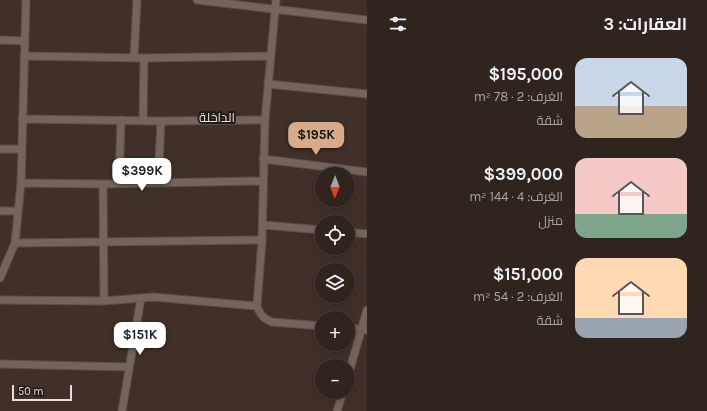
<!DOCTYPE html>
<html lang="ar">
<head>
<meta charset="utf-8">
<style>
  body { margin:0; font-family:Karla,Cairo,sans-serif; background:#382c28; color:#f1f3f6; direction:rtl; height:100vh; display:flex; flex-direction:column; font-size:15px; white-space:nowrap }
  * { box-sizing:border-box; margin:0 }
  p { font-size:13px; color:#a8a4a4 }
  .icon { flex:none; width:22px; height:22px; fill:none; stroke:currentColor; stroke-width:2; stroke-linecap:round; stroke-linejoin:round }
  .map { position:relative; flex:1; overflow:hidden; direction:ltr }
  .details { display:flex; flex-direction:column; background:#30241f; width:340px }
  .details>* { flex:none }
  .needle { width:26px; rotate:181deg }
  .tools { position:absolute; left:315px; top:167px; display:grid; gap:8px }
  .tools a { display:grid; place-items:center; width:40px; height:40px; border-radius:50%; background:#30241f; box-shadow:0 2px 10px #0003,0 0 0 1px #4b413d; font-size:20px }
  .scale { position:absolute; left:12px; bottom:10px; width:60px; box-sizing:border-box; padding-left:4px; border:2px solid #e8deda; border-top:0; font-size:11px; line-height:14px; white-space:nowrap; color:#e8deda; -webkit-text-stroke:3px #211a17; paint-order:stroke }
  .price { position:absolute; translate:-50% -34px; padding:0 9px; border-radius:8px; background:#fff; color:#222; font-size:13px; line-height:26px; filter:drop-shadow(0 1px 2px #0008) }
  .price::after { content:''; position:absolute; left:50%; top:24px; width:12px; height:9px; margin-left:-6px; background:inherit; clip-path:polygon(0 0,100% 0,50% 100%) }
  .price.selected { background:#d6ab8b; color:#111 }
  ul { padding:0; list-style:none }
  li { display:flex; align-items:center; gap:12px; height:100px; padding:0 20px }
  li span { display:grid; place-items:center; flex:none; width:112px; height:80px; border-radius:12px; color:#555 }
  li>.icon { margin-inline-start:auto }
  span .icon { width:48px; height:48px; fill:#fffc; stroke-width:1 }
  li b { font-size:17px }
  h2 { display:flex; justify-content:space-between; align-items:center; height:48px; padding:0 20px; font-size:17px }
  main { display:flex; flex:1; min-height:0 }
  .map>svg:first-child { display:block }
</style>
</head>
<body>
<main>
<section class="details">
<h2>العقارات: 3<svg class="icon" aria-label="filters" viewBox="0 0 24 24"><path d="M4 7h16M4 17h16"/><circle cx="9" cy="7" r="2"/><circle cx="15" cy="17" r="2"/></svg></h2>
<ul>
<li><span style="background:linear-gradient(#c9d6e8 60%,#b9a48a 0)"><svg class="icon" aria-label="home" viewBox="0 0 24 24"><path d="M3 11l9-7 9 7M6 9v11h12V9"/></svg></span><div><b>$195,000</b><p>الغرف: 2 · 78 m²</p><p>شقة</p></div></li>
<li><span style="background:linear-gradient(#f6c9c9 70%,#7fa58c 0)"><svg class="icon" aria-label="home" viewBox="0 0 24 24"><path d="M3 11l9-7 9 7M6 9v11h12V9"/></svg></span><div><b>$399,000</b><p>الغرف: 4 · 144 m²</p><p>منزل</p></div></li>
<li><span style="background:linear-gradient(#ffd9b3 75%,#9aa5b1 0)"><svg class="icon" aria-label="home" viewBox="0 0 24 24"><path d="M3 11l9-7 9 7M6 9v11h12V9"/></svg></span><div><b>$151,000</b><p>الغرف: 2 · 54 m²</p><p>شقة</p></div></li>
</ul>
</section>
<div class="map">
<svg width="367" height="411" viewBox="0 0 367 411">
  <rect width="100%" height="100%" fill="#403029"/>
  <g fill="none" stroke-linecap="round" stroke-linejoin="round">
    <defs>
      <path id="minor" d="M197 0 367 20
        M276 0 265 120 262 240 257 306C260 315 264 319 272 322L322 326
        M0 40 24 41
        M24 56 144 58 271 56
        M134 58 137 0
        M268 84 367 94
        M22 119 161 121 265 120
        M143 121 144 58
        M0 149H22
        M263 159 367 172
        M158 182 161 121
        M21 183 103 184 262 181
        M119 183 121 120
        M103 184 104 301
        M0 211H18
        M263 225 322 230
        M348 232 367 234
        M15 243 262 240
        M0 278 15 243 21 183 26 0
        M0 300 104 301 153 297 257 306
        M348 328 367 330
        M0 364 129 367
        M348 376 367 310
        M122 411 141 298
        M337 411 343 392"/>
    </defs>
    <use href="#minor" stroke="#5c4f4a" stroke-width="9"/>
    <use href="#minor" stroke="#75645c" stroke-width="7"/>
  </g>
  <g text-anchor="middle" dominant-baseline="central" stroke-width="4" stroke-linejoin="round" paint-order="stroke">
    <g font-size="13" fill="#e8deda" stroke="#211a17">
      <text x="217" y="117">الداخلة</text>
    </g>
  </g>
</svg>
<div class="tools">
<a><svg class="needle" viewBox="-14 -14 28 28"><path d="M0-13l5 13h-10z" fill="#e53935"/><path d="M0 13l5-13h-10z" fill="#a8a4a4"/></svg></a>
<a><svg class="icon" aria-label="locate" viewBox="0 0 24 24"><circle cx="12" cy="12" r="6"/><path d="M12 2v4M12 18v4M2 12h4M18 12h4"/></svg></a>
<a><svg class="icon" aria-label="layers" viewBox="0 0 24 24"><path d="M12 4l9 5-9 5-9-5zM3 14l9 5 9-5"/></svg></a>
<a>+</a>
<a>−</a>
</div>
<div class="scale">50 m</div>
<b class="price selected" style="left:316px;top:156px">$195K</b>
<b class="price" style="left:142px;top:192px">$399K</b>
<b class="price" style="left:140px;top:356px">$151K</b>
</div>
</main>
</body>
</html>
